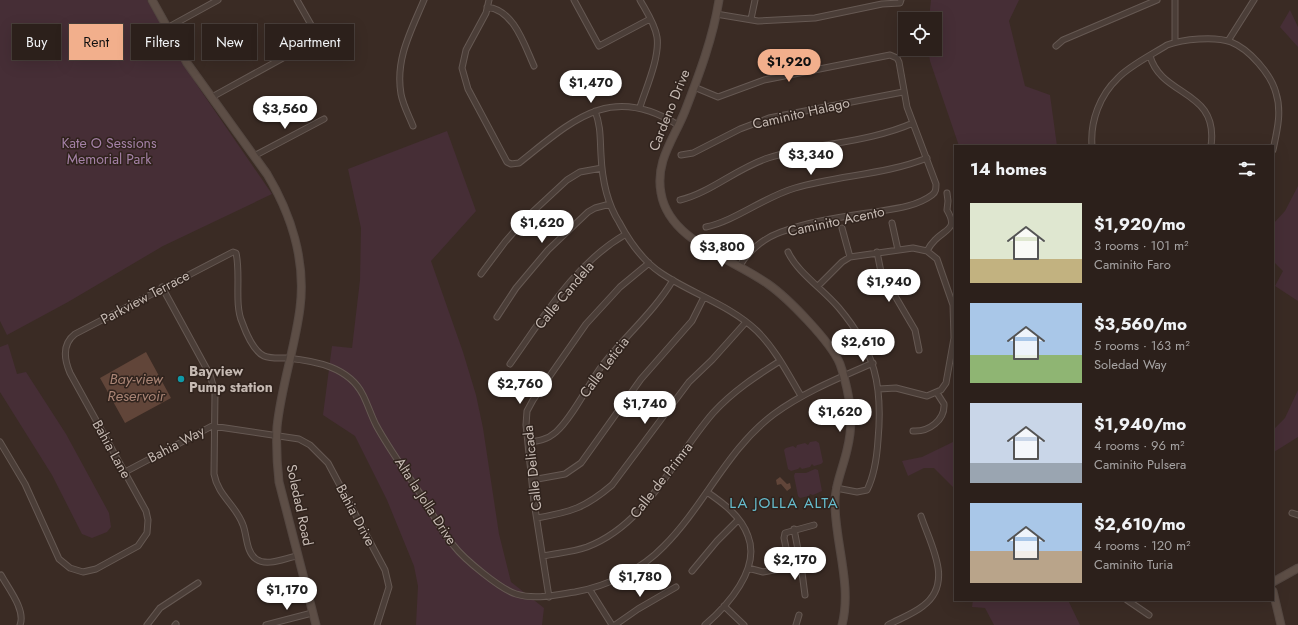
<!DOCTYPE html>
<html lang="en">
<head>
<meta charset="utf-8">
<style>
  body { margin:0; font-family:Jost,sans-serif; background:#382d28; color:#f1f3f6; height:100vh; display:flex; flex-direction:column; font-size:15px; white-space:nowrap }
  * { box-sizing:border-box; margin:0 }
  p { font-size:13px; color:#a6a3a3 }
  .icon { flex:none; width:22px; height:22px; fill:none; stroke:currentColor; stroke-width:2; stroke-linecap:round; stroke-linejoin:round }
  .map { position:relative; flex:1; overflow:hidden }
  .drawer { position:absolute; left:954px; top:145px; width:320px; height:456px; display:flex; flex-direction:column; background:#2c201b; border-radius:0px; box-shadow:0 4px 16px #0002,0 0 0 1px #483e3a }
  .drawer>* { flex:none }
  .hud { position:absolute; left:12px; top:24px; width:380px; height:36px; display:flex; gap:8px }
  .controls { position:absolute; left:898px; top:12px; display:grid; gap:8px }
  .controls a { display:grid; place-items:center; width:44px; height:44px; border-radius:0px; background:#2c201b; box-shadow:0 4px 16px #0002,0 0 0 1px #483e3a; font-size:20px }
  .price { position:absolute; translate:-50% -34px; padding:0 9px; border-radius:14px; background:#fff; color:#222; font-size:13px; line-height:26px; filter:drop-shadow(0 1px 2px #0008) }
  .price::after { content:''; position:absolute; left:50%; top:24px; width:12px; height:9px; margin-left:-6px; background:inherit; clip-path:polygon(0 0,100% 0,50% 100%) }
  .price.selected { background:#f2af8c; color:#111 }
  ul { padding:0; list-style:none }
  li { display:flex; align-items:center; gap:12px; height:100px; padding:0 16px }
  li span { display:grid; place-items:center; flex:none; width:112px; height:80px; border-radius:0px; color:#555 }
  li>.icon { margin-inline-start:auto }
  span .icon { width:48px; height:48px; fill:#fffc; stroke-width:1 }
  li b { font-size:17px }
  h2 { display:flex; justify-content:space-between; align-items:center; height:48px; padding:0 16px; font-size:17px }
  .tag { padding:0 14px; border-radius:0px; background:#2c201b; box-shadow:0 4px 16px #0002,0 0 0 1px #483e3a; font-size:14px; line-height:36px }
  .tag.selected { background:#f2af8c; color:#111 }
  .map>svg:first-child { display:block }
</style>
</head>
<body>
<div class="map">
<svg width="1298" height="625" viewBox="0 0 1298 625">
  <rect width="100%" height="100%" fill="#3a2b24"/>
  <path fill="#462e36" d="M0 0H147L197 85 272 194 163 246 68 302 7 335 0 321Z
    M931 0H1019L1009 21 1025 86 1050 95 1057 146H959L930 61 928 49H935V19H929Z
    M1290 10 1298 27V47L1280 27Z
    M447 131 476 211 431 261 463 352 476 395 483 428 499 534 511 582 544 608 542 625H416L418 586 414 566 387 500 355 436 323 415 332 346 352 348 360 280 361 228 348 169Z
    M1298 186V301L1275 286 1283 271 1273 261V224L1285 211Z
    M8 344 17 374 26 372 66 434 109 513 111 527 107 532 92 538 82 534 52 475 0 392V347Z
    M1298 390V437L1274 452 1273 430 1285 418Z
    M816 441 819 443 823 462 821 464 814 466 812 464 810 467 802 469 800 467 798 469 791 471 788 469 784 450 786 448 793 446 796 448 797 445 805 443 808 445 810 442Z
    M955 441V489L934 468H924L908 476 902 461 922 457Z
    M815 469 818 470 822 491 813 495 810 494 809 496 800 498 798 496 794 476 795 473H806Z
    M973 600H1068L1080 625H994L985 608 972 607Z"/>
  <path fill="#614539" d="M146 352 171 398 125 423 100 378Z
    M780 477 787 484 790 483 791 488 787 491 781 484 777 485 776 480Z"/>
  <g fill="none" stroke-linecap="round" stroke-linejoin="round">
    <defs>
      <path id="street" d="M489 0 486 13 466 50 462 68 468 89 507 162 511 164 519 163C572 121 610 82 678 125
        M574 0 599 46 650 19
        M640 0C646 11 655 24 657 37 660 57 646 88 640 107
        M1175 0V42
        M487 7C514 10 524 44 534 66
        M716 14 758 21 815 18 882 4 900 3 901 0
        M751 19 755 0
        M167 28 218 0
        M1228 41 1254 0
        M1056 46 1063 40 1157 0
        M1150 56C1162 98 1219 89 1211 146
        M694 87 718 97 764 80 890 55 897 58 899 62 907 107 936 184C936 189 936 192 932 195 916 207 893 209 874 212 842 217 811 221 781 232 764 238 748 251 739 267
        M212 97 312 42 315 38 314 30 297 0
        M595 111C601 126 600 139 601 155 602 178 607 203 619 222 629 241 643 261 661 273 692 294 730 305 757 331 776 350 788 374 801 396
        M413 126C409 116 403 105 401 94 395 59 411 31 424 0
        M1092 146C1090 121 1100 95 1118 78 1129 66 1153 54 1167 45 1183 39 1215 36 1231 42 1249 49 1271 74 1276 93 1282 112 1277 131 1273 150
        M681 155 693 153 740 129 769 118 903 92
        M254 156 324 119
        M680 200C710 193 737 168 768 158 815 143 868 143 913 123
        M892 223 898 250
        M706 227C735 221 764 197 795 188 838 175 885 175 927 158
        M842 228 850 257
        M927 251C929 247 932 243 935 240 947 228 958 229 947 210L948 201 947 193
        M788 252C797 272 824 290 839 308 875 351 883 385 878 440 877 456 874 476 867 490L857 492 836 488
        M877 252 881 272 915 330 919 350
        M481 274 505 242 526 218 567 180 580 172 602 168
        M818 286 842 262 850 257 913 248 927 251 937 259 953 305 954 338 946 383 941 390 927 396 896 388 879 389
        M162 287 210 375 215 392 214 474C218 496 236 505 243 525 247 535 246 552 256 559 267 567 285 558 297 556
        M497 317 516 288 548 250 588 212 595 208 610 204
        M510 364C543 318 575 263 626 234
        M913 431C929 432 945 420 944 404L937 393
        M0 442 25 484 59 559 70 568 83 572 96 569 138 546 147 533 148 520 146 511 70 373C64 359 62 344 75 334L233 252 236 253C241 274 234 304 242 322 246 333 253 351 264 356 271 359 280 358 287 358 316 361 349 367 363 395 368 405 371 415 376 425 389 449 406 472 421 495 432 512 441 531 454 546 464 559 500 589 516 594 535 600 555 595 575 592 608 586 641 570 664 546 705 505 727 449 774 414 804 392 839 378 873 363
        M528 442C538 441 547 440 556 432 572 418 588 385 601 367 624 337 654 312 673 280
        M125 472 212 426 299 439 310 445 328 463 385 570 389 587 377 625
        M532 480 565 474 581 463 641 379 692 321 704 297
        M1292 513 1298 515
        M537 518C571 512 585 508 612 485L689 382 712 360 746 322
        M543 556C558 553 573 552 587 547 647 524 673 459 713 413 732 392 756 376 780 361
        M801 565 805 595
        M790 567 784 538 785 533 814 525
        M748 568 763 572 801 565 794 529
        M692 571 717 541 738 520
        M1 575C8 588 26 610 20 625
        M590 590 612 625
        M549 597 534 502 526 425 527 411 533 400 586 324 620 287 649 263
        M1127 600 1149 615
        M724 606 744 625
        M147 625 160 608 198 583
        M175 625 176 624
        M266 625 312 613
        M615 625 638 609 676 587
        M705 625C727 606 761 569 748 536 741 516 723 503 707 492
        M796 625 799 615
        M888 625C899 619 913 614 923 606 954 583 931 546 921 516"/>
      <path id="secondary" d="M152 0 187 63 267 174C291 214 306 261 300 308 295 348 281 387 277 427 276 446 277 464 279 482L316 625
        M719 0C713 38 699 75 685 111 674 139 655 161 661 193 669 241 732 258 768 284 788 298 831 342 840 364 844 375 847 388 849 399 852 415 851 434 847 450 843 468 834 487 835 506 836 546 852 586 842 625
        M1273 582 1298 568
        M1273 591 1281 625"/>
    </defs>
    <use href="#street" stroke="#665953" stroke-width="7"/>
    <use href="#secondary" stroke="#544741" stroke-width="9"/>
    <use href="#street" stroke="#4b3e38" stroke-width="5"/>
    <use href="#secondary" stroke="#5d4e46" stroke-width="7"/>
  </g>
  <circle fill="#0f9aa8" stroke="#30231d" stroke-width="1.5" cx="181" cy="379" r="4"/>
  <g text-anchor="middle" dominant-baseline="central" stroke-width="3" stroke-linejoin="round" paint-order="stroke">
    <g font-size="14" fill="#c6bab3" stroke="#30231d">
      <text transform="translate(669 110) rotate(-68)">Cardeno Drive</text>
      <text transform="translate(801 113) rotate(-13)">Caminito Halago</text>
      <text transform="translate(836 221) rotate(-12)">Caminito Acento</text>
      <text transform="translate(564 295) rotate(-50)">Calle Candela</text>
      <text transform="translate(145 297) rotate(-28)">Parkview Terrace</text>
      <text transform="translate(604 367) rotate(-53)">Calle Leticia</text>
      <text transform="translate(176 444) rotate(-28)">Bahia Way</text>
      <text transform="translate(112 449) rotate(61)">Bahia Lane</text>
      <text transform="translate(532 468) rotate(-96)">Calle Delicada</text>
      <text transform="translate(661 480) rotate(-52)">Calle de Primra</text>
      <text transform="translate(426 501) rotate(57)">Alta la Jolla Drive</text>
      <text transform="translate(300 505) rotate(78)">Soledad Road</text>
      <text transform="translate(356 515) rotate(62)">Bahia Drive</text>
    </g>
    <g font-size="14" fill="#a481a6" stroke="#30231d">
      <text x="109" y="143">Kate O Sessions<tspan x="109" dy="16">Memorial Park</tspan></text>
    </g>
    <g font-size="14" font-weight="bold" fill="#c6bab3" stroke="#30231d" text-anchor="start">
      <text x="189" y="371">Bayview<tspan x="189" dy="16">Pump station</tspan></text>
    </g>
    <g font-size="15" font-style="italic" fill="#a98475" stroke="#30231d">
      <text x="136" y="379">Bay-view<tspan x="136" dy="17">Reservoir</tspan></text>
    </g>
    <g font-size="15" letter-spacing="1" fill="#66bdce" stroke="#30231d">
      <text x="784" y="503">LA JOLLA ALTA</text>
    </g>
  </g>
</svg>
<div class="controls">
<a><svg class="icon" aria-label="locate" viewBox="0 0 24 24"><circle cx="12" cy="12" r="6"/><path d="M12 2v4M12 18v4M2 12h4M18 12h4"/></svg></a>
</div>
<b class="price selected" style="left:789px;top:83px">$1,920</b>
<b class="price" style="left:591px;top:104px">$1,470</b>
<b class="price" style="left:285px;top:130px">$3,560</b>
<b class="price" style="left:811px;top:176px">$3,340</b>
<b class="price" style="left:542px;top:244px">$1,620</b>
<b class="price" style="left:722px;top:268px">$3,800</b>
<b class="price" style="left:889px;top:303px">$1,940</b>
<b class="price" style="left:863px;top:363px">$2,610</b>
<b class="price" style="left:520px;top:405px">$2,760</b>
<b class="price" style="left:645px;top:425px">$1,740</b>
<b class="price" style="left:840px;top:433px">$1,620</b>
<b class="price" style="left:795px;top:581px">$2,170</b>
<b class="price" style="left:640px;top:598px">$1,780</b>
<b class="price" style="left:287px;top:611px">$1,170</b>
<div class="hud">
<a class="tag">Buy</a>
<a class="tag selected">Rent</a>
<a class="tag">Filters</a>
<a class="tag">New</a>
<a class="tag">Apartment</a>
</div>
<section class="drawer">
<h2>14 homes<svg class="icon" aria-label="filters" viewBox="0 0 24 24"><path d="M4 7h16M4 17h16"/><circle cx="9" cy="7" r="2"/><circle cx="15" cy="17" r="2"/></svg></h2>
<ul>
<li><span style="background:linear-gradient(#dfe7d0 70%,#c2b280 0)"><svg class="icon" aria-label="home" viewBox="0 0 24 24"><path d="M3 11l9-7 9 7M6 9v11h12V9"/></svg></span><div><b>$1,920/mo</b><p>3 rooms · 101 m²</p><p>Caminito Faro</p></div></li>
<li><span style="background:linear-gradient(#a9c7e8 65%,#8fb573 0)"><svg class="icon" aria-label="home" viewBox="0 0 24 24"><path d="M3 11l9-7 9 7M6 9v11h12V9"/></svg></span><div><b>$3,560/mo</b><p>5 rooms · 163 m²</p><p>Soledad Way</p></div></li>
<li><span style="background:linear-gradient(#c9d6e8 75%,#9aa5b1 0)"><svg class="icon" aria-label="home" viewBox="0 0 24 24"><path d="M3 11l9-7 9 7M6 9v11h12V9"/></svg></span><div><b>$1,940/mo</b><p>4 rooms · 96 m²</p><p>Caminito Pulsera</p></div></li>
<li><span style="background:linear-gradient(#a9c7e8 60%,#b9a48a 0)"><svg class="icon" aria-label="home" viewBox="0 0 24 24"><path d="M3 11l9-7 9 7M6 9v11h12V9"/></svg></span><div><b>$2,610/mo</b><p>4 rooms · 120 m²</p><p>Caminito Turia</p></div></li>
</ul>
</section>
</div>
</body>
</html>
